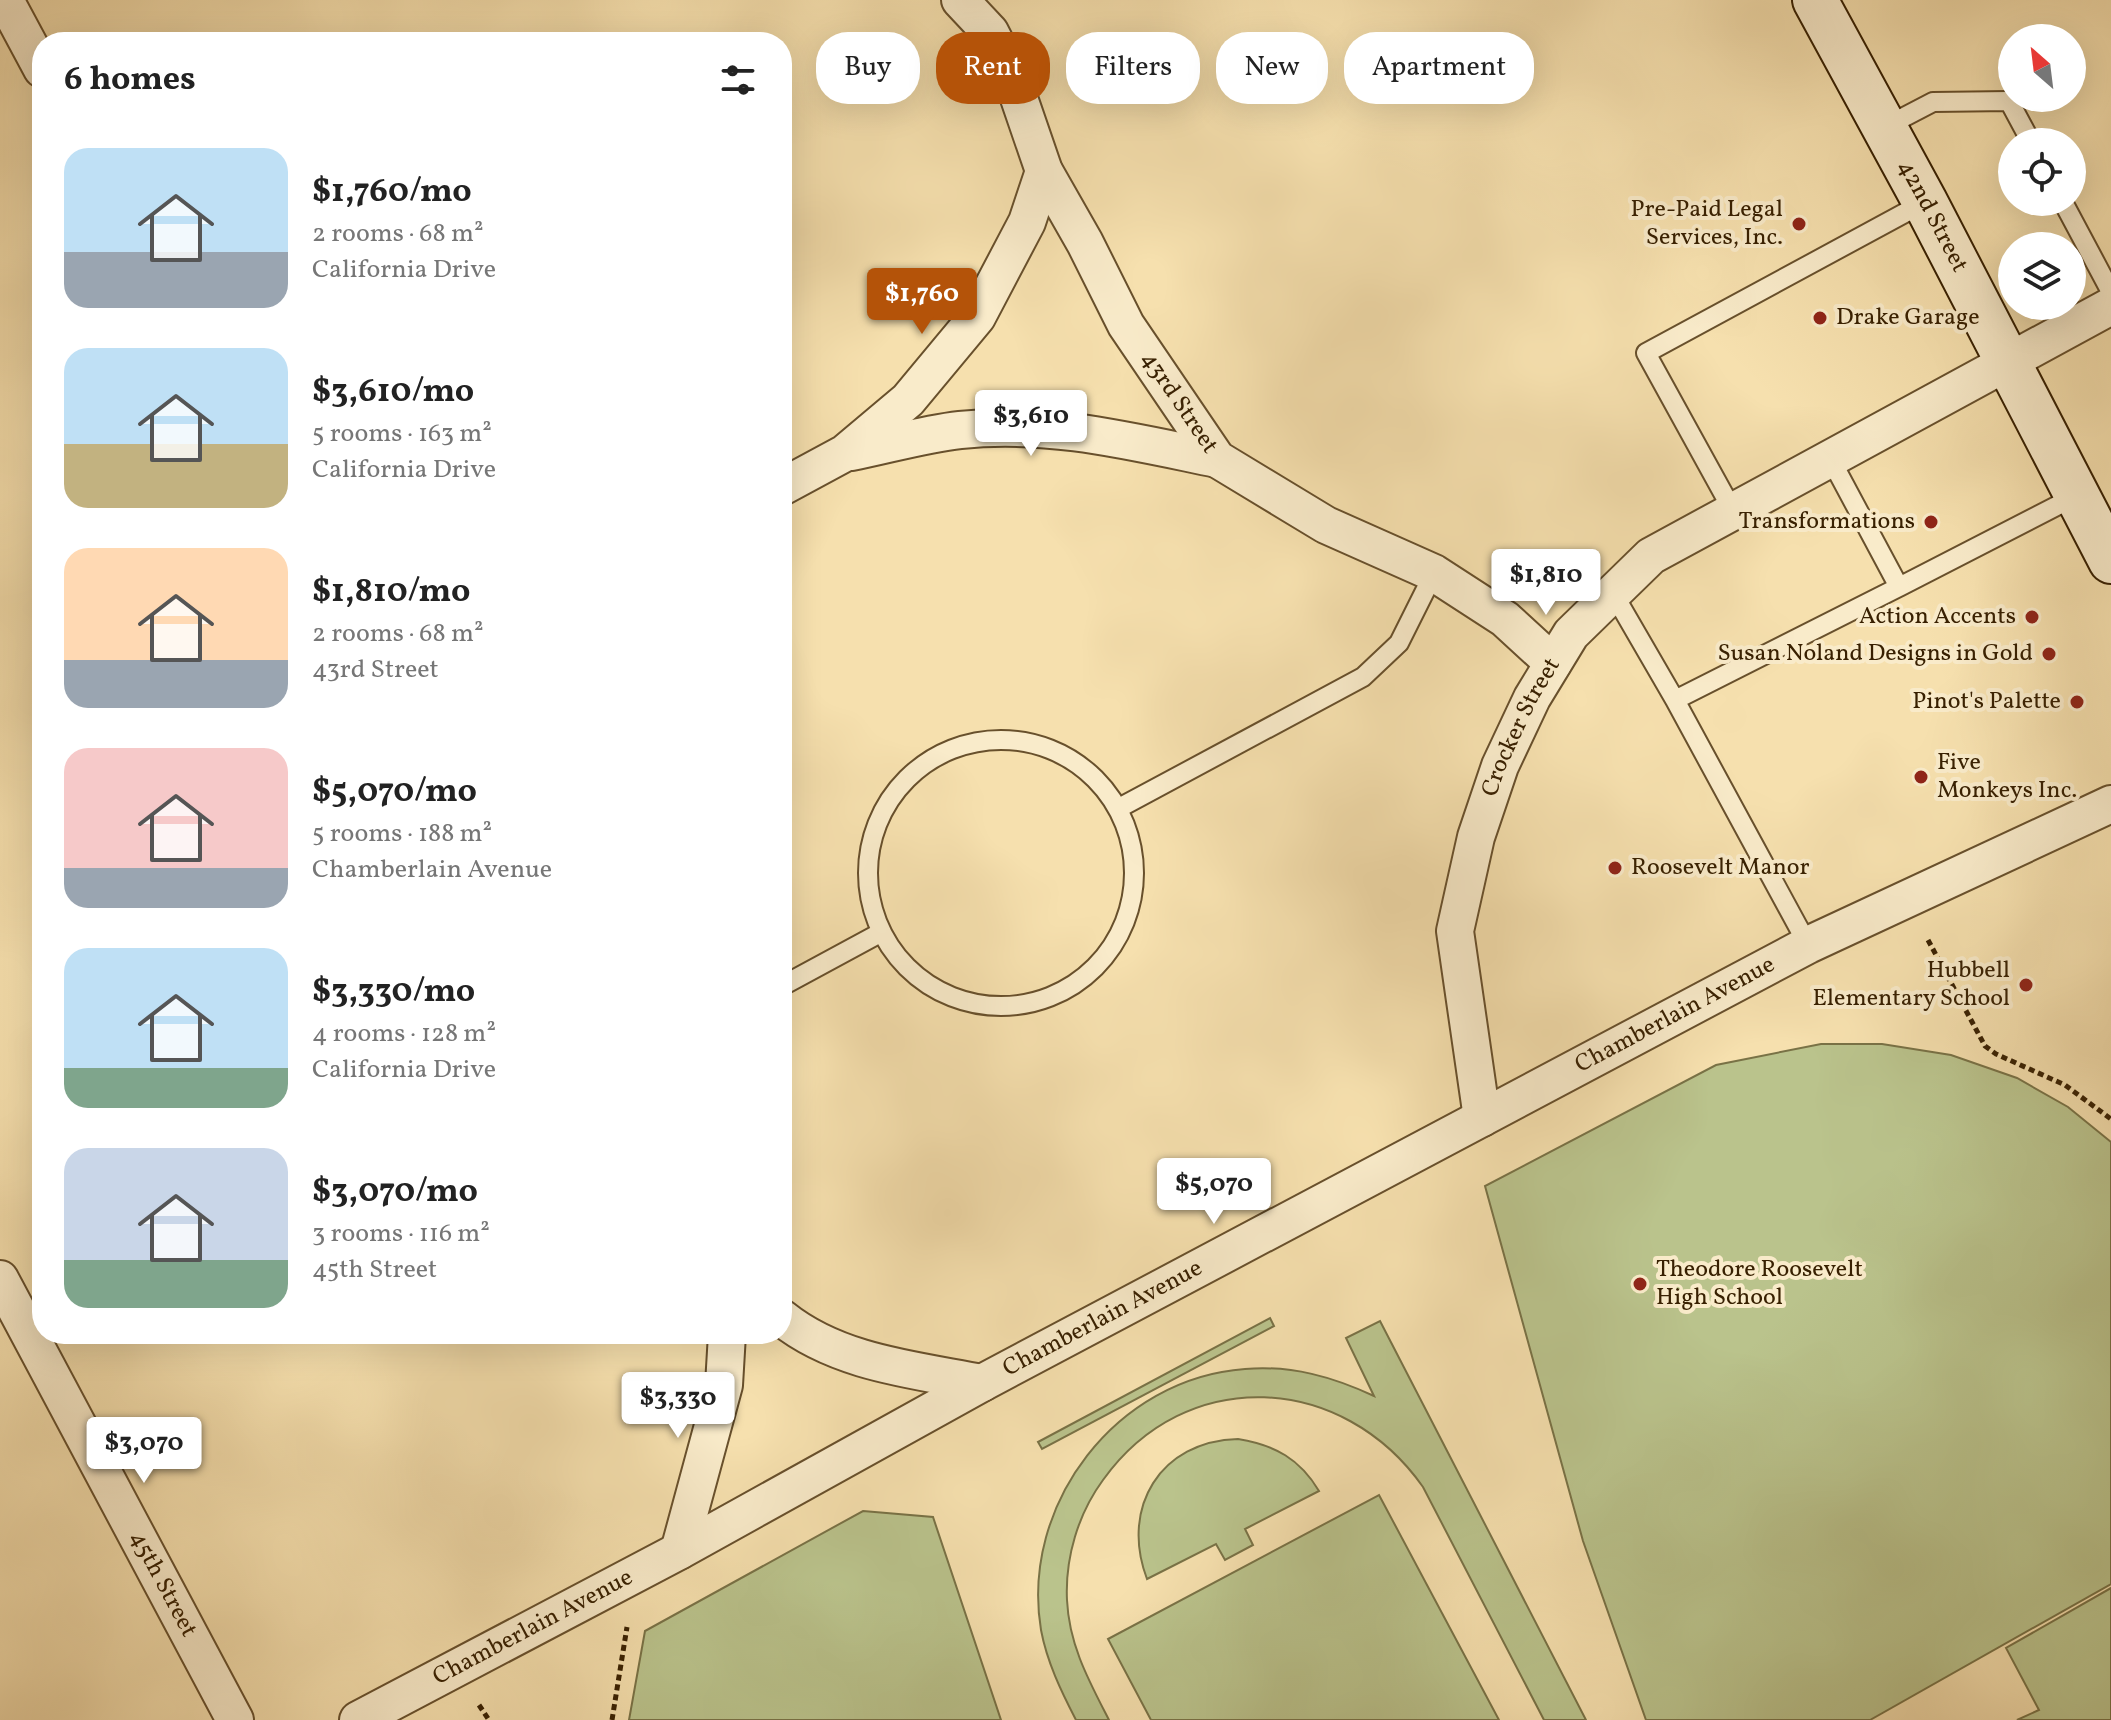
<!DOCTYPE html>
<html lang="en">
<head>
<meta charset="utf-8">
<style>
  body { margin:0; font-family:Vollkorn,serif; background:#f6f6f6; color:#222; height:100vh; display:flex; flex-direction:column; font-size:30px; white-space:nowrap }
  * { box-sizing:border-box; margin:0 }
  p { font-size:26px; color:#767676 }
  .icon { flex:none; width:44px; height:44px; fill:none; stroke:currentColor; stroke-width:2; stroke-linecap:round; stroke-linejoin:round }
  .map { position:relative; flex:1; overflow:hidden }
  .drawer { position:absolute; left:32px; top:32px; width:760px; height:1312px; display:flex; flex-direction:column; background:#fff; border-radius:32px; box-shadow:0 8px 32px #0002 }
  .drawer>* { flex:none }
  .banner { position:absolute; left:816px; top:32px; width:760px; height:72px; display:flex; gap:16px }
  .needle { width:52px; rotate:332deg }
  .fabs { position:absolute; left:1998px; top:24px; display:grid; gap:16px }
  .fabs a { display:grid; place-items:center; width:88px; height:88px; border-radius:50%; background:#fff; box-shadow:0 8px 32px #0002; font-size:40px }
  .price { position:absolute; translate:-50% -68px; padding:0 18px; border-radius:8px; background:#fff; color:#222; font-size:26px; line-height:52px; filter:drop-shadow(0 2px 4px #0008) }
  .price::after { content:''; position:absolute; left:50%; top:48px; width:24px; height:18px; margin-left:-12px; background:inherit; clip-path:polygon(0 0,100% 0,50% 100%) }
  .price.selected { background:#b45309; color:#fff }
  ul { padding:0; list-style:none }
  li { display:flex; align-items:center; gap:24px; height:200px; padding:0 32px }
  li span { display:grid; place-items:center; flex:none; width:224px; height:160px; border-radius:24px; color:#555 }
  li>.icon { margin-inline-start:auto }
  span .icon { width:96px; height:96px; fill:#fffc; stroke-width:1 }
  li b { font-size:34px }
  h2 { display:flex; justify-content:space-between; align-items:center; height:96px; padding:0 32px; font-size:34px }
  .tag { padding:0 28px; border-radius:32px; background:#fff; box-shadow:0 8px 32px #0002; font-size:28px; line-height:72px }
  .tag.selected { background:#b45309; color:#fff }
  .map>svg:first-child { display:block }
</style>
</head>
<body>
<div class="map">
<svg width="2111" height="1720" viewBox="0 0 2111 1720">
  <rect width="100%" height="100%" fill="#f6e0ae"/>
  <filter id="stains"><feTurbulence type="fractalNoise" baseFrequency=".0025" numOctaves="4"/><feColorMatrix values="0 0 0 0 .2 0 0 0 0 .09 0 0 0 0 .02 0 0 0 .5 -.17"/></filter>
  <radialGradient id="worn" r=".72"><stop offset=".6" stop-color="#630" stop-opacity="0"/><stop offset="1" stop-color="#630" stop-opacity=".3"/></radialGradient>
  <path fill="#bac38c" stroke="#797246" stroke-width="2" d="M1821 1044H1882L1951 1055 2017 1078 2068 1107 2111 1142V1584L1870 1720H1646L1583 1541 1485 1186 1716 1065Z
    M1270 1318 1274 1326 1042 1449 1038 1442Z
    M1380 1321 1586 1720H1544L1423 1487C1343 1373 1186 1364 1103 1480 1078 1514 1065 1558 1067 1600 1069 1645 1089 1681 1109 1720H1076C1061 1691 1047 1662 1041 1630 1020 1504 1117 1378 1245 1369 1292 1365 1333 1377 1374 1396L1346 1338Z
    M1238 1439C1275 1445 1300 1459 1319 1491L1245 1529 1253 1545 1225 1560 1216 1544 1147 1579C1120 1508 1160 1441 1238 1439Z
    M1379 1495 1499 1720H1151L1108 1639Z
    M863 1511 933 1517 1001 1720H629L645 1631Z
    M2111 1588V1720H2017L2039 1710 2006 1648Z"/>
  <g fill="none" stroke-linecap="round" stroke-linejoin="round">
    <defs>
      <path id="lane" d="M1885 127 1933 102 2009 101 2031 142
        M2063 202 2111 292
        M1733 511 1646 353 1925 202
        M1899 587 2076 496
        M1613 593 1675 700 1899 587 1830 458
        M1675 700 1808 945
        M868 873a133 133 0 1 1 266 0a133 133 0 1 1-266 0Z
        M1119 808 1363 677 1399 643 1434 573
        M782 986 880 933"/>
      <g id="street">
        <path d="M5 0 42 69"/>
        <path id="s1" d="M960 0 990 32 1009 69 1044 171 1085 243 1126 325 1217 459 1326 525 1434 573 1505 619 1553 663"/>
        <path d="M851 452C887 445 924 434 960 430 1051 421 1129 441 1217 459"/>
        <path d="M782 487 845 453 908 400 977 317 1027 222 1044 171"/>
        <path id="s2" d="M1482 1118 1455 931 1476 837 1500 766 1532 698 1571 634 1651 556 2111 306"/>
        <path id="s3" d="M0 1279 235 1720"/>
        <path d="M782 1318C838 1363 915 1370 982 1383"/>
        <path d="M679 1551 724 1385 727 1334"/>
        <path id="s4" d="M358 1720 679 1551 982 1383 1808 945 2111 804"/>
      </g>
      <g id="secondary">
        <path id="s5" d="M1815 0 1925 202 2111 561"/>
      </g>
    </defs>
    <use href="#lane" stroke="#68502c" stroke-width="22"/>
    <use href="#street" stroke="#68502c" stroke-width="40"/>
    <use href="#secondary" stroke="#382001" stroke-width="48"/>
    <path stroke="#382001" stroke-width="5" stroke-dasharray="6 4" stroke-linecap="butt" d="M1928 940 1985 1046 1996 1054 2065 1085 2111 1119
      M479 1705 489 1720
      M612 1720 627 1627"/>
    <use href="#lane" stroke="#f9ebca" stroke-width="18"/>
    <use href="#street" stroke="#f9ebca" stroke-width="36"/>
    <use href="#secondary" stroke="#f9ebca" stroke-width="44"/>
  </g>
  <g fill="#8f2418" stroke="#f9ebca" stroke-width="3">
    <circle cx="1799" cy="224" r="8"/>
    <circle cx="1820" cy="318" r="8"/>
    <circle cx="1931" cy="522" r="8"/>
    <circle cx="2032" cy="617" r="8"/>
    <circle cx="2049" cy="654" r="8"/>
    <circle cx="2077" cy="702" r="8"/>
    <circle cx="1921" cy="777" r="8"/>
    <circle cx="1615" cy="868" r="8"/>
    <circle cx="2026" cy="985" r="8"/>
    <circle cx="1640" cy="1284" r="8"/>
  </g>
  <g text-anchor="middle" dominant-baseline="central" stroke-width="8" stroke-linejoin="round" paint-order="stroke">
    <g font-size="24" fill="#382001" stroke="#f9ebca" text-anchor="end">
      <text x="1783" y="210">Pre-Paid Legal<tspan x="1783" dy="28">Services, Inc.</tspan></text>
      <text x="1836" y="318" text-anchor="start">Drake Garage</text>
      <text x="1915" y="522">Transformations</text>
      <text x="2016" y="617">Action Accents</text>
      <text x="2033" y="654">Susan Noland Designs in Gold</text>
      <text x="2061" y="702">Pinot's Palette</text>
      <text x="1937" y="763" text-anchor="start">Five<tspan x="1937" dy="28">Monkeys Inc.</tspan></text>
      <text x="1631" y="868" text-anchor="start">Roosevelt Manor</text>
      <text x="2010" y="971">Hubbell<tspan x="2010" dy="28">Elementary School</tspan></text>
      <text x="1656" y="1270" text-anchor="start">Theodore Roosevelt<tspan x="1656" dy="28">High School</tspan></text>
    </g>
    <g font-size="24" fill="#382001" stroke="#f9ebca">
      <text stroke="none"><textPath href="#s5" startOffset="246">42nd Street</textPath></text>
      <text stroke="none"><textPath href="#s1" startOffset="462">43rd Street</textPath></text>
      <text stroke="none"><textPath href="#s2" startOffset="404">Crocker Street</textPath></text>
      <text stroke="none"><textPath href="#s4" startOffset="1494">Chamberlain Avenue</textPath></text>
      <text stroke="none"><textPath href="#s4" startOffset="846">Chamberlain Avenue</textPath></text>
      <text stroke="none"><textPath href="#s3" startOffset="346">45th Street</textPath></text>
      <text stroke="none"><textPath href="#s4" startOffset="198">Chamberlain Avenue</textPath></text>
    </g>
  </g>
  <rect width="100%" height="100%" filter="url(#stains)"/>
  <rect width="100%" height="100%" fill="url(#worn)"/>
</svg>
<div class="fabs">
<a><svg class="needle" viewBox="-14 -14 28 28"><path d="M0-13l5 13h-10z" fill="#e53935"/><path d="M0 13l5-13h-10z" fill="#767676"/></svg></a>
<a><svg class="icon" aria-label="locate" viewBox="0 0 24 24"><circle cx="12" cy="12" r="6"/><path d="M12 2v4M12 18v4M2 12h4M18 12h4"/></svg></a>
<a><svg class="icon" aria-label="layers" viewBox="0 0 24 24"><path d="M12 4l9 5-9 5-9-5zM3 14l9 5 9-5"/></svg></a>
</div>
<b class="price selected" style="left:922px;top:336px">$1,760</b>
<b class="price" style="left:1031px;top:458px">$3,610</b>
<b class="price" style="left:1546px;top:617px">$1,810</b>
<b class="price" style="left:1214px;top:1226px">$5,070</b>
<b class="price" style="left:678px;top:1440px">$3,330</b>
<b class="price" style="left:144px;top:1485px">$3,070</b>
<div class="banner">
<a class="tag">Buy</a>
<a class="tag selected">Rent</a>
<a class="tag">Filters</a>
<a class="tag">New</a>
<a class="tag">Apartment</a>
</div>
<section class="drawer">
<h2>6 homes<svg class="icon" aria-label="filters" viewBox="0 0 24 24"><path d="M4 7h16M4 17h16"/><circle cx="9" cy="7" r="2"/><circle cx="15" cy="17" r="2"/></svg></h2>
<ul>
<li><span style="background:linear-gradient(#bfe0f5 65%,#9aa5b1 0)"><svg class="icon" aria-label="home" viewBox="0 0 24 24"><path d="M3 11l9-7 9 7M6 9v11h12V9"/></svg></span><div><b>$1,760/mo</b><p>2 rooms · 68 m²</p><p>California Drive</p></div></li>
<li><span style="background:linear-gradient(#bfe0f5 60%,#c2b280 0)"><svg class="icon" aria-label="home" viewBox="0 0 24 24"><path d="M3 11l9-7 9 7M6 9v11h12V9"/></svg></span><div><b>$3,610/mo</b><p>5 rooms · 163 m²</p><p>California Drive</p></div></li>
<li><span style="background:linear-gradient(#ffd9b3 70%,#9aa5b1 0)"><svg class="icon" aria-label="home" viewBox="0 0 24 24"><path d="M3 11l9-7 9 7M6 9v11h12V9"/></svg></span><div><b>$1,810/mo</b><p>2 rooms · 68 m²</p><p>43rd Street</p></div></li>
<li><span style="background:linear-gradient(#f6c9c9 75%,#9aa5b1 0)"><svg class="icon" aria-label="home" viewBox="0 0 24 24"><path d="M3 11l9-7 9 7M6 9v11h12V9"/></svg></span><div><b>$5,070/mo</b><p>5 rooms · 188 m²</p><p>Chamberlain Avenue</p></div></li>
<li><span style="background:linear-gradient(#bfe0f5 75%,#7fa58c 0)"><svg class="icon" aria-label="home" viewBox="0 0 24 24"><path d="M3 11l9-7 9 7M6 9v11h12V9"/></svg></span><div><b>$3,330/mo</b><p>4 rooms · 128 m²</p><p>California Drive</p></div></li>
<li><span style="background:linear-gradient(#c9d6e8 70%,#7fa58c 0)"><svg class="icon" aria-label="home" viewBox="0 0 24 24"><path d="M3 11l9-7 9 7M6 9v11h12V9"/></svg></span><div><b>$3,070/mo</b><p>3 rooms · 116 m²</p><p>45th Street</p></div></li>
</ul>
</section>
</div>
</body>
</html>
